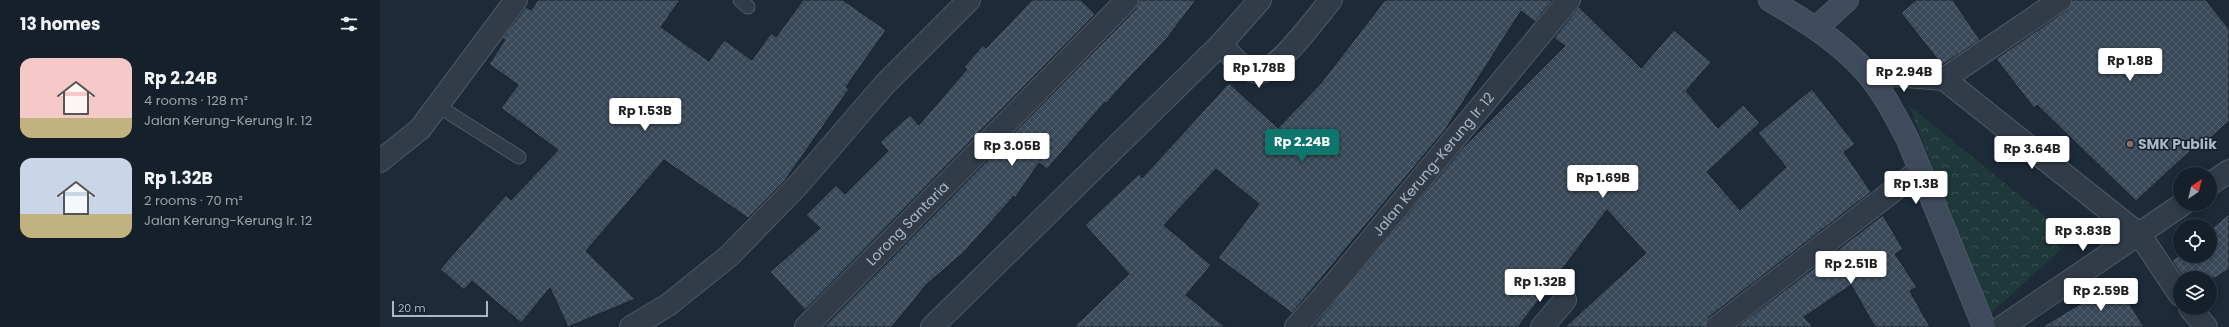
<!DOCTYPE html>
<html lang="en">
<head>
<meta charset="utf-8">
<style>
  body { margin:0; font-family:Poppins,sans-serif; background:#1f2832; color:#f1f3f6; height:100vh; display:flex; flex-direction:column; font-size:15px; white-space:nowrap }
  * { box-sizing:border-box; margin:0 }
  p { font-size:13px; color:#9ea3a8 }
  .icon { flex:none; width:22px; height:22px; fill:none; stroke:currentColor; stroke-width:2; stroke-linecap:round; stroke-linejoin:round }
  .map { position:relative; flex:1; overflow:hidden }
  .side { display:flex; flex-direction:column; background:#16202a; width:380px }
  .side>* { flex:none }
  .needle { width:26px; rotate:35deg }
  .fabs { position:absolute; left:1793px; top:167px; display:grid; gap:8px }
  .fabs a { display:grid; place-items:center; width:44px; height:44px; border-radius:50%; background:#16202a; box-shadow:0 2px 10px #0003,0 0 0 1px #353e47; font-size:20px }
  .scale { position:absolute; left:12px; bottom:10px; width:96px; box-sizing:border-box; padding-left:4px; border:2px solid #aab7c6; border-top:0; font-size:11px; line-height:14px; white-space:nowrap; color:#aab7c6; -webkit-text-stroke:3px #17212d; paint-order:stroke }
  .price { position:absolute; translate:-50% -34px; padding:0 9px; border-radius:4px; background:#fff; color:#222; font-size:13px; line-height:26px; filter:drop-shadow(0 1px 2px #0008) }
  .price::after { content:''; position:absolute; left:50%; top:24px; width:12px; height:9px; margin-left:-6px; background:inherit; clip-path:polygon(0 0,100% 0,50% 100%) }
  .price.on { background:#0f766e; color:#fff }
  ul { padding:0; list-style:none }
  li { display:flex; align-items:center; gap:12px; height:100px; padding:0 20px }
  li span { display:grid; place-items:center; flex:none; width:112px; height:80px; border-radius:12px; color:#555 }
  li>.icon { margin-inline-start:auto }
  span .icon { width:48px; height:48px; fill:#fffc; stroke-width:1 }
  li b { font-size:17px }
  h2 { display:flex; justify-content:space-between; align-items:center; height:48px; padding:0 20px; font-size:17px }
  main { display:flex; flex:1; min-height:0 }
  .map>svg:first-child { display:block }
</style>
</head>
<body>
<main>
<section class="side">
<h2>13 homes<svg class="icon" aria-label="filters" viewBox="0 0 24 24"><path d="M4 7h16M4 17h16"/><circle cx="9" cy="7" r="2"/><circle cx="15" cy="17" r="2"/></svg></h2>
<ul>
<li><span style="background:linear-gradient(#f6c9c9 75%,#c2b280 0)"><svg class="icon" aria-label="home" viewBox="0 0 24 24"><path d="M3 11l9-7 9 7M6 9v11h12V9"/></svg></span><div><b>Rp 2.24B</b><p>4 rooms · 128 m²</p><p>Jalan Kerung-Kerung lr. 12</p></div></li>
<li><span style="background:linear-gradient(#c9d6e8 70%,#c2b280 0)"><svg class="icon" aria-label="home" viewBox="0 0 24 24"><path d="M3 11l9-7 9 7M6 9v11h12V9"/></svg></span><div><b>Rp 1.32B</b><p>2 rooms · 70 m²</p><p>Jalan Kerung-Kerung lr. 12</p></div></li>
</ul>
</section>
<div class="map">
<svg width="1849" height="327" viewBox="0 0 1849 327">
  <defs>
    <pattern id="forest-crowns" width="20" height="18" patternUnits="userSpaceOnUse"><rect width="20" height="18" fill="#1f3839"/><path d="M2 6a3 3 0 1 1 6 0M12 15a3 3 0 1 1 6 0" fill="none" stroke="#3d5354"/></pattern>
    <pattern id="building-cross-hatch" width="8" height="8" patternUnits="userSpaceOnUse"><rect width="8" height="8" fill="#394959"/><path d="M0 0l8 8M0 8l8-8" fill="none" stroke="#53616f"/></pattern>
  </defs>
  <rect width="100%" height="100%" fill="#1d2a38"/>
  <path fill="url(#forest-crowns)" d="M1529 105 1693 239 1609 315Z"/>
  <path fill="url(#building-cross-hatch)" stroke="#18232f" d="M158 0H300L281 27 329 61 344 40 372 60 391 33 396 37 423 0H463L506 30 466 87 469 89 406 179 368 218 284 160 206 251 255 299 188 327 170 288 141 323 92 281 84 290 60 269 126 195 131 200 178 150 121 108 138 85 109 64 125 40 122 39 146 7 151 10Z
    M652 0H701L715 14 425 310 390 272 440 228 426 215 456 185 465 194 508 151 500 142 530 115 539 125 587 69 584 67 603 45 606 48Z
    M759 0H816L788 37 734 94 727 103 725 102 667 169 659 163 635 198 634 196 584 252 546 285 512 327H444L756 9Z
    M1005 0H1173L1155 22 1141 11 1065 130 912 313 838 258 879 204 836 169 784 225 831 265 806 295 845 327H694L749 274 705 225 759 174 762 178 849 83 898 128 941 83Z
    M1536 0H1573L1600 40 1562 65 1521 13Z
    M1692 0H1826L1849 29V121L1824 144 1821 141 1756 201 1657 105 1654 108 1616 59 1687 10Z
    M1199 7 1261 68 1294 30 1331 62 1306 91 1338 128 1363 105 1380 123 1327 172 1360 210 1406 167 1378 133 1432 89 1475 144 1464 152 1491 192 1329 317 1325 327H1185L1266 253 1227 210 1138 327H933L1082 149 1185 46 1174 38Z
    M1849 214V269L1835 278H1804L1792 261 1800 254V256H1830V230Z
    M1503 215 1523 249 1515 254 1537 287 1530 291 1550 327H1495L1471 285 1424 317 1433 327H1357Z
    M1736 282 1764 327H1662Z"/>
  <g fill="none" stroke-linecap="round" stroke-linejoin="round">
    <defs>
      <path id="lane" d="M360 0 368 7
        M58 106 139 157"/>
      <g id="street">
        <path d="M841 44C851 55 862 70 877 72 895 75 939 14 951 0"/>
        <path d="M1487 73 1564 79 1760 235 1800 295"/>
        <path d="M1564 79 1680 0"/>
        <path d="M0 161 40 129 136 0"/>
        <path d="M1830 184 1849 171"/>
        <path d="M1810 308 1826 327"/>
        <path d="M251 327 288 305 349 256 418 185 505 84 589 0"/>
        <path id="s1" d="M426 327 747 0"/>
        <path d="M552 327 841 44 880 0"/>
        <path id="s2" d="M916 327 956 282 1189 0"/>
        <path d="M1162 327 1185 300"/>
        <path d="M1337 327 1540 170"/>
        <path d="M1622 327 1803 204"/>
      </g>
      <path id="secondary" d="M1390 0C1425 21 1459 41 1486 72 1503 91 1516 117 1528 140L1604 327
        M1436 28 1467 0"/>
    </defs>
    <use href="#lane" stroke="#4e5a67" stroke-width="15"/>
    <use href="#street" stroke="#4e5a67" stroke-width="24"/>
    <use href="#secondary" stroke="#4e5a67" stroke-width="24"/>
    <use href="#lane" stroke="#313c48" stroke-width="13"/>
    <use href="#street" stroke="#313c48" stroke-width="22"/>
    <use href="#secondary" stroke="#3e4b5c" stroke-width="22"/>
  </g>
  <circle fill="#8d6e63" stroke="#17212d" stroke-width="1.5" cx="1750" cy="144" r="4"/>
  <g text-anchor="middle" dominant-baseline="central" stroke-width="3" stroke-linejoin="round" paint-order="stroke">
    <g font-size="14" font-weight="bold" fill="#aab7c6" stroke="#17212d" text-anchor="start">
      <text x="1758" y="144">SMK Publik</text>
    </g>
    <g font-size="14" fill="#aab7c6" stroke="#17212d">
      <text stroke="none"><textPath href="#s2" startOffset="213">Jalan Kerung-Kerung lr. 12</textPath></text>
      <text stroke="none"><textPath href="#s1" startOffset="145">Lorong Santaria</textPath></text>
    </g>
  </g>
</svg>
<div class="fabs">
<a><svg class="needle" viewBox="-14 -14 28 28"><path d="M0-13l5 13h-10z" fill="#e53935"/><path d="M0 13l5-13h-10z" fill="#9ea3a8"/></svg></a>
<a><svg class="icon" aria-label="locate" viewBox="0 0 24 24"><circle cx="12" cy="12" r="6"/><path d="M12 2v4M12 18v4M2 12h4M18 12h4"/></svg></a>
<a><svg class="icon" aria-label="layers" viewBox="0 0 24 24"><path d="M12 4l9 5-9 5-9-5zM3 14l9 5 9-5"/></svg></a>
</div>
<div class="scale">20 m</div>
<b class="price" style="left:1750px;top:82px">Rp 1.8B</b>
<b class="price" style="left:879px;top:89px">Rp 1.78B</b>
<b class="price" style="left:1524px;top:93px">Rp 2.94B</b>
<b class="price" style="left:265px;top:132px">Rp 1.53B</b>
<b class="price on" style="left:922px;top:163px">Rp 2.24B</b>
<b class="price" style="left:632px;top:167px">Rp 3.05B</b>
<b class="price" style="left:1652px;top:170px">Rp 3.64B</b>
<b class="price" style="left:1223px;top:199px">Rp 1.69B</b>
<b class="price" style="left:1536px;top:205px">Rp 1.3B</b>
<b class="price" style="left:1703px;top:252px">Rp 3.83B</b>
<b class="price" style="left:1471px;top:285px">Rp 2.51B</b>
<b class="price" style="left:1160px;top:303px">Rp 1.32B</b>
<b class="price" style="left:1721px;top:312px">Rp 2.59B</b>
</div>
</main>
</body>
</html>
